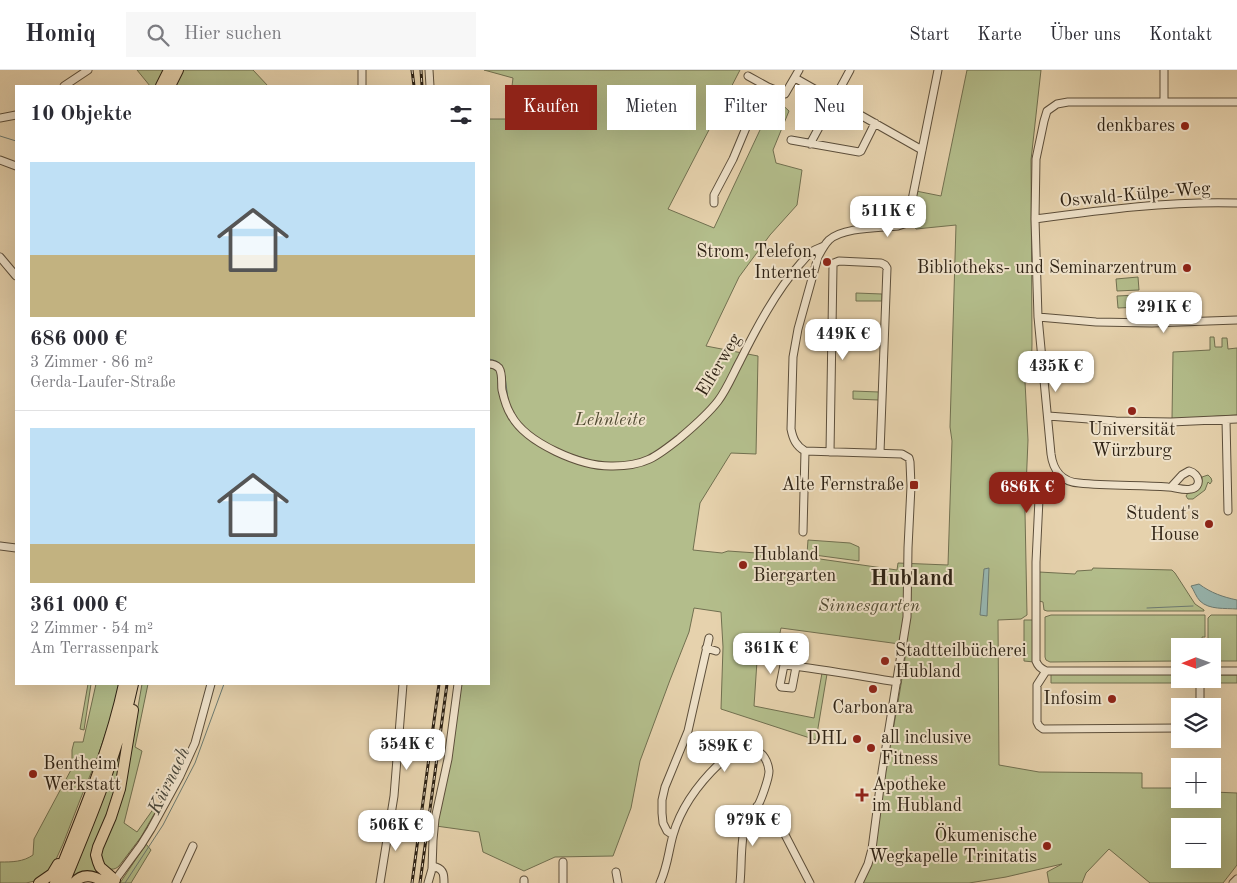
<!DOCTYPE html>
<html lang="de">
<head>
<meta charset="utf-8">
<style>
  body { margin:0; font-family:"Old Standard TT",serif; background:#f7f7f7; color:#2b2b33; height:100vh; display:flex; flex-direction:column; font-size:19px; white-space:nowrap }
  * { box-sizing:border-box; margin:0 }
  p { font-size:16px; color:#7c7c81 }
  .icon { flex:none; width:28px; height:28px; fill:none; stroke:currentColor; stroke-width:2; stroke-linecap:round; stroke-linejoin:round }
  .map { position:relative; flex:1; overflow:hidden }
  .drawer { position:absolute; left:15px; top:15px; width:475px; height:600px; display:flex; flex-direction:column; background:#fff; border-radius:0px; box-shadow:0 5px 20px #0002 }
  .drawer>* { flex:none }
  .top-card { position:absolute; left:505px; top:15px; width:475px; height:45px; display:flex; gap:10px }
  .needle { width:32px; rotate:269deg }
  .controls { position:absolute; left:1171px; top:568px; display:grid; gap:10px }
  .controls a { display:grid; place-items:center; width:50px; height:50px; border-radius:0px; background:#fff; box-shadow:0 5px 20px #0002; font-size:25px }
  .price { position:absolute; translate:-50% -42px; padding:0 11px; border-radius:10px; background:#fff; color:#222; font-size:16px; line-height:32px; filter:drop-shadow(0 1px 2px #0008) }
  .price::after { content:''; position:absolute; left:50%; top:30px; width:15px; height:11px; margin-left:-8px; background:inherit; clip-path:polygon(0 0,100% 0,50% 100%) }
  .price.current { background:#8f2418; color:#fff }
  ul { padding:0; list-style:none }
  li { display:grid; align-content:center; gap:10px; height:265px; padding:0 15px }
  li+li { border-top:1px solid #e1e1e2 }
  li span { display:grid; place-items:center; height:155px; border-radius:0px; color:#555 }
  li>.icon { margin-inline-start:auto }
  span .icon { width:90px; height:90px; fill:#fffc; stroke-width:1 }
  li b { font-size:21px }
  h2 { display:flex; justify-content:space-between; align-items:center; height:60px; padding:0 15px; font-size:21px }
  .chip { padding:0 18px; border-radius:0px; background:#fff; box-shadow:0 5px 20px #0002; font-size:18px; line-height:45px }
  .chip.current { background:#8f2418; color:#fff }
  header { display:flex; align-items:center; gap:30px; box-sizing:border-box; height:70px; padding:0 25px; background:#fff; border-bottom:1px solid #e1e1e2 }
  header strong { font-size:24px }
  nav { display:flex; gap:28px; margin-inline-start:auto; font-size:18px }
  .search { width:350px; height:45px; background:#f7f7f7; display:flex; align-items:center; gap:12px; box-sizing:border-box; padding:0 18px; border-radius:0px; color:#7c7c81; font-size:19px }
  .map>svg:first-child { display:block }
</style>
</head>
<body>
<header>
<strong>Homiq</strong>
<div class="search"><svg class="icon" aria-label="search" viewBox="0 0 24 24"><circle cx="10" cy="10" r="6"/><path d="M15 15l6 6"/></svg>Hier suchen</div>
<nav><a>Start</a><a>Karte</a><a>Über uns</a><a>Kontakt</a></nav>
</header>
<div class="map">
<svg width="1237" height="813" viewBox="0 0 1237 813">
  <rect width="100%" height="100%" fill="#e6d2ad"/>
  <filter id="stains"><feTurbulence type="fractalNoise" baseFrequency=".004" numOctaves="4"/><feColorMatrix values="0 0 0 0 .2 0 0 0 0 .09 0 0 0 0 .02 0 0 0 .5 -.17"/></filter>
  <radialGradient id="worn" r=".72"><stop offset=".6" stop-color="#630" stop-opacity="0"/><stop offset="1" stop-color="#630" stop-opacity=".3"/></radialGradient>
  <path fill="#b3bd8b" stroke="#717050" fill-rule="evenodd" d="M137 0H253L268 16H150Z
    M484 0H740L668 139 714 158 775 28 789 41 773 80 776 93 802 100 797 135 770 165 739 207 706 276 758 286 756 384 731 383 700 433 693 480 722 483 728 481 799 486 897 500 898 493 948 495 952 371 950 357 956 155 916 159 910 149 916 121 941 126 967 0H1041L1031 90 1032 274 1031 311 1025 312 1028 370 1025 442 1027 545 1021 549 998 550 999 695 1039 702 1142 703V718H1180V729H1212L1213 722 1237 723V795L1223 813H1150L1109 779 1086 803 1082 813H1049L1047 802 1062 794 1006 807 969 813H863C878 734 896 655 907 575L781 558 774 593 757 591 754 636 814 648 822 603 827 604 816 670 721 639 723 577 721 542 694 538 689 562 670 610 640 691 631 738 613 786 555 787 524 801 483 782 479 762 436 756 460 614H489V49H508L513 8ZM1180 756H1212V789H1180Z
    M1138 207 1139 220 1117 221 1116 209Z
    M856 223 882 224V231H856Z
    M1139 225 1140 237 1118 238 1117 226Z
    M1210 267H1214L1215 277H1222V268H1227L1228 279 1237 278V345L1172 349 1173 282 1210 280Z
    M853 321 879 322V330L853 329Z
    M1208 405 1211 408 1212 411 1210 414 1208 412 1205 420 1193 429H1188L1186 426 1188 423C1197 421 1202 418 1202 407Z
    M808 470 850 473 859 477V491L807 484Z
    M1093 498 1172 500 1175 503 1195 534 1204 540V541H1047L1044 540 1043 532 1039 531V502L1075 504 1077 501 1092 500Z
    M1051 545H1205V567H1202L1203 576H1180V591L1050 592 1046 590 1045 587V547Z
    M1211 545H1237V591H1213L1212 576H1206V573L1208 572V548Z
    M1024 550H1034V592L1024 591Z
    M1051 603H1173V605H1180V609H1190L1191 613H1051Z
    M1213 605H1237V613H1203L1204 609H1212Z
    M88 614H91L84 660 80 659Z
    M96 614H120L116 632 98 686 80 730 63 774 52 798 35 811 26 813H0V792C12 792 23 792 33 785L34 769 72 698V680L74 672H83Z
    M142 614H148L135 677 142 681 124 753 137 762 154 738 157 739 141 767 119 796C114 801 109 799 103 797L99 787 138 637Z
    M130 644 120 706 97 773 102 803 100 806 70 813 118 689Z
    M146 774 151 780 131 813H120Z"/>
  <path fill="#97b6b0" stroke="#6d7b72" d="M989 498 987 546 980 545 984 499Z
    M1199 514C1211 523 1223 527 1237 530V539C1225 538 1209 540 1200 531 1196 527 1194 520 1191 516Z"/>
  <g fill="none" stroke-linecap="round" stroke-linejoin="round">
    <path stroke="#6d7b72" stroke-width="1" d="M0 66 16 71
      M489 289C493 290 499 291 501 295
      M505 306 508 329 511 339
      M577 386 590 390
      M1147 538 1193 536
      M125 813 163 755 195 693 224 614"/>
    <defs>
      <path id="minor" d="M362 0V16
        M429 0 430 16
        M748 6 768 17
        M795 8 922 80
        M64 16 88 0
        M1164 32V0
        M0 48 16 45
        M791 70 859 82 861 81 875 53
        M810 74 850 0
        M0 90 16 96
        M714 133V125L733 89 748 53 768 17 785 24 799 0
        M1035 149C1102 140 1169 131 1237 133
        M0 187 16 206
        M1038 247 1096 252 1152 253 1237 250
        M489 294C493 294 496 295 499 298 503 304 501 314 502 320 504 329 506 337 511 345 526 373 581 397 613 396 645 396 656 387 680 368 693 357 708 344 718 331 727 319 733 304 740 291 756 259 776 221 800 194 804 190 808 184 813 181 816 179 820 178 824 176
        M1048 346 1116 351 1171 352 1237 349
        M1226 350 1228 441
        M830 382 833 196 834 193 839 191 881 193 885 195 887 198 880 382
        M1171 417 1182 405 1189 401C1200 404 1202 417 1191 419 1184 421 1175 417 1168 417 1138 415 1108 416 1079 413 1062 412 1053 400 1051 384L1038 247 1035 149 1036 89 1044 51 1047 41 1057 34 1068 32H1237
        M803 462 805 381
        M0 476 16 478
        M706 578 716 581
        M796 597 792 618 781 617 780 615 784 595C822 599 859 606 897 612
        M1046 601C1040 598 1038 596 1036 591V492L1039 429 1044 420 1059 404
        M1046 601 1037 615V652L1039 656 1043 659 1180 658
        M1046 601H1180
        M1212 601H1237
        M1200 609V636
        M757 736 775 748 782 759 810 813
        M673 765 667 761 663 753 662 743V730L665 717 688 661 709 568
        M432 799 436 797C444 800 444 805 444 813
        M616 802 618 813
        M524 810V813
        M113 813 141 775 151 759 180 706 195 673 211 614
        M176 813 193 776
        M380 813 394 726 403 614
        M428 813 432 799 433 770 435 749 448 689 458 614
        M563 813V792
        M660 813C668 795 668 783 673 765 681 737 699 713 720 693 730 682 740 672 756 680 764 684 768 692 769 701 769 708 761 731 757 737 753 742 748 746 746 752 740 769 742 795 740 813
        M859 813 868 794 872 779 882 702 907 547 908 478 911 416 910 392 909 388 902 384 805 381C796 376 793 369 791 359L793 287 798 259 818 187C821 181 824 175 829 170 843 157 879 158 898 156L904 154 908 150 938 0
        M1233 813 1237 809"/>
      <path id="highway" d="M161 16 169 0
        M170 16 178 0
        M115 810 100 797 98 792 96 785 98 777 111 747 120 719 133 640
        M39 813 52 804 58 794
        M55 813C81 748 109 683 124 614
        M64 813C91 748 118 683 133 614
        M74 813C83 802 95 806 106 813"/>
    </defs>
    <use href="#minor" stroke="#5d4f3b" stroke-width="9"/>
    <use href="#highway" stroke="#2f2315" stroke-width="12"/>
    <use href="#minor" stroke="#efe2ca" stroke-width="7"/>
    <use href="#highway" stroke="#e6d2ad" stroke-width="10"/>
    <defs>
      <path id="rail" d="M412 0 414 16
        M421 0 422 16
        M412 813 439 614
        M420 813 447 614"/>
    </defs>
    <use href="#rail" stroke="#2f2315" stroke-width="3"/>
    <use href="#rail" stroke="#efe2ca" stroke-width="1" stroke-dasharray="4" stroke-linecap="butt"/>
  </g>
  <g fill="#8f2418" stroke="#efe2ca" stroke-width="2">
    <circle cx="1185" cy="56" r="5"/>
    <circle cx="827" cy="192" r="5"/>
    <circle cx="1187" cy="198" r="5"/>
    <circle cx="1132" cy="341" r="5"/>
    <rect x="909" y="410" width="10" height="10" rx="2.5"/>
    <circle cx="1209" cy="454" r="5"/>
    <circle cx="743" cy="495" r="5"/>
    <circle cx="885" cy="591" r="5"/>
    <circle cx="873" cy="619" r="5"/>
    <circle cx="1112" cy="629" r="5"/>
    <circle cx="857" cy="669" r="5"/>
    <circle cx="871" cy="678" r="5"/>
    <circle cx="33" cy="704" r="5"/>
    <path d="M859.5 717.5h5v5h5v5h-5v5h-5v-5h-5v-5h5z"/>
    <circle cx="1047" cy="776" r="5"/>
  </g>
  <g text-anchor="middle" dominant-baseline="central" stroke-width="4" stroke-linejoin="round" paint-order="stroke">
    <g font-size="18" fill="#2f2315" stroke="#efe2ca" text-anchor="end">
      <text x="1175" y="56">denkbares</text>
      <text x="817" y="182">Strom, Telefon,<tspan x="817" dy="21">Internet</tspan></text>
      <text x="1177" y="198">Bibliotheks- und Seminarzentrum</text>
      <text x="1132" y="360" text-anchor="middle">Universität<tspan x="1132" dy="21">Würzburg</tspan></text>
      <text x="904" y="415">Alte Fernstraße</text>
      <text x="1199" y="444">Student's<tspan x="1199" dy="21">House</tspan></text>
      <text x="753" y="485" text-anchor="start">Hubland<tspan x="753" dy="21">Biergarten</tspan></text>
      <text x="895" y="581" text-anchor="start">Stadtteilbücherei<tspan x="895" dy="21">Hubland</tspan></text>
      <text x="1102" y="629">Infosim</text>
      <text x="873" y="638" text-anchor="middle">Carbonara</text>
      <text x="881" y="668" text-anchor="start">all inclusive<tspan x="881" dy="21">Fitness</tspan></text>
      <text x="847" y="669">DHL</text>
      <text x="43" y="694" text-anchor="start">Bentheim<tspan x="43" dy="21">Werkstatt</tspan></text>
      <text x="872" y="715" text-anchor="start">Apotheke<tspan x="872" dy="21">im Hubland</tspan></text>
      <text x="1037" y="766">Ökumenische<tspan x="1037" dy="21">Wegkapelle Trinitatis</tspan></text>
    </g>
    <g font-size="18" fill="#2f2315" stroke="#efe2ca">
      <text transform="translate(1135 125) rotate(-5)">Oswald-Külpe-Weg</text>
      <text transform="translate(719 295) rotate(-59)">Elferweg</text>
    </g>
    <g font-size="18" font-style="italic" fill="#504a32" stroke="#efe2ca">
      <text x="610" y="350">Lehnleite</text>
      <text x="869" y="536">Sinnesgarten</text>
    </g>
    <g font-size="19" font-style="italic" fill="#49483c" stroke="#efe2ca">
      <text transform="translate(170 711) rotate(-64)">Kürnach</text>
    </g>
    <g font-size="22" font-weight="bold" fill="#2f2315" stroke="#efe2ca">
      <text x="912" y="509">Hubland</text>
    </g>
  </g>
  <rect width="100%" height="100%" filter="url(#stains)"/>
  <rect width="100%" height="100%" fill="url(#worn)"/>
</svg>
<div class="controls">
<a><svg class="needle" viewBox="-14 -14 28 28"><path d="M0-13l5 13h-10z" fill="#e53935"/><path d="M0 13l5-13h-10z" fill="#7c7c81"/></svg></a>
<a><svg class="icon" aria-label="layers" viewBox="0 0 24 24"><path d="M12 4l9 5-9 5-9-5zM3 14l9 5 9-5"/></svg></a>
<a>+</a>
<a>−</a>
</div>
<b class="price" style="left:888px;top:168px">511K €</b>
<b class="price" style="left:1164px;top:264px">291K €</b>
<b class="price" style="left:843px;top:291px">449K €</b>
<b class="price" style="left:1056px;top:323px">435K €</b>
<b class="price current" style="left:1027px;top:444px">686K €</b>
<b class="price" style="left:771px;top:605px">361K €</b>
<b class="price" style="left:407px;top:701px">554K €</b>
<b class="price" style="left:725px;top:703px">589K €</b>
<b class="price" style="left:753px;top:777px">979K €</b>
<b class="price" style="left:396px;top:782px">506K €</b>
<div class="top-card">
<a class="chip current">Kaufen</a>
<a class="chip">Mieten</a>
<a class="chip">Filter</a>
<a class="chip">Neu</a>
</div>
<section class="drawer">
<h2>10 Objekte<svg class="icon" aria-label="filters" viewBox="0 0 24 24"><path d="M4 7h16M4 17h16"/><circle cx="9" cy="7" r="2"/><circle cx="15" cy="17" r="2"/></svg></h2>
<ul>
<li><span style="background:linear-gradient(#bfe0f5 60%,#c2b280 0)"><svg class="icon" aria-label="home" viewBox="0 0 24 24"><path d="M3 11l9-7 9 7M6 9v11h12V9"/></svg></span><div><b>686 000 €</b><p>3 Zimmer · 86 m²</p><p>Gerda-Laufer-Straße</p></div></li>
<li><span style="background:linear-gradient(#bfe0f5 75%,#c2b280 0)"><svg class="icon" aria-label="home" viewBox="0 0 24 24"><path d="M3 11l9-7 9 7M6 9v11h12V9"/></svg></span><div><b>361 000 €</b><p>2 Zimmer · 54 m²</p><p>Am Terrassenpark</p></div></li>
</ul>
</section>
</div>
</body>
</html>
